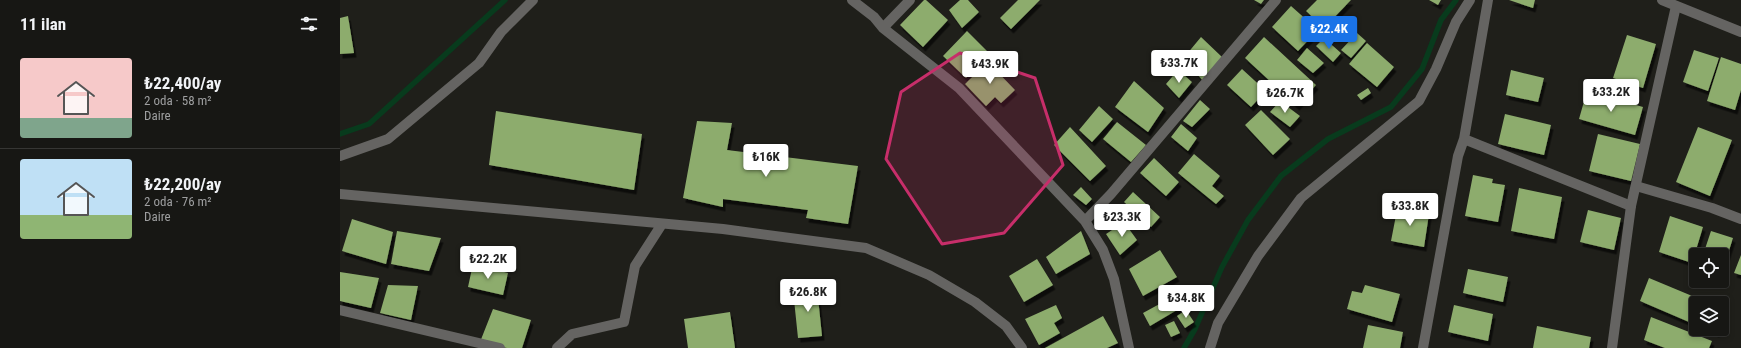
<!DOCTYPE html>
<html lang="tr">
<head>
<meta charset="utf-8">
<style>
  body { margin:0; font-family:"Roboto Condensed",sans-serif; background:#242422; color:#f1f3f6; height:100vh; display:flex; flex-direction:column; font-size:15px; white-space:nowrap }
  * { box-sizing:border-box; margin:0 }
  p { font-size:13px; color:#9e9fa0 }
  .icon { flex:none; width:22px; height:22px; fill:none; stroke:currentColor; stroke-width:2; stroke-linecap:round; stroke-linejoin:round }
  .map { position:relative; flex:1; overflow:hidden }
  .panel { display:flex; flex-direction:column; background:#171714; width:340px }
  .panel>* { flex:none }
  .fabs { position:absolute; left:1349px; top:248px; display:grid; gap:8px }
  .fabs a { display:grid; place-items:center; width:40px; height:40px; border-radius:4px; background:#171714; box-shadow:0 2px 6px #0003,0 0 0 1px #363634; font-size:20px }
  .price { position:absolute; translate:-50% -34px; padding:0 9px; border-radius:4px; background:#fff; color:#222; font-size:13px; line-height:26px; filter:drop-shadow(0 1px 2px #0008) }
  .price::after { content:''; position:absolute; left:50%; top:24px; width:12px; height:9px; margin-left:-6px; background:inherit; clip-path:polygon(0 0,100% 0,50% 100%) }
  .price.active { background:#1a73e8; color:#fff }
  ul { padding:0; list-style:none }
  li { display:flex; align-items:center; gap:12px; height:100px; padding:0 20px }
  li+li { border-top:1px solid #363634 }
  li span { display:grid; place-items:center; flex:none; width:112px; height:80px; border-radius:4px; color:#555 }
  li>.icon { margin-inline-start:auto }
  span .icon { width:48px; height:48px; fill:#fffc; stroke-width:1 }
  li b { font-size:17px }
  h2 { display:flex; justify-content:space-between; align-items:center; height:48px; padding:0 20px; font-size:17px }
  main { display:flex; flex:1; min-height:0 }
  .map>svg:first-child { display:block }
</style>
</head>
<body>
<main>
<section class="panel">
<h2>11 ilan<svg class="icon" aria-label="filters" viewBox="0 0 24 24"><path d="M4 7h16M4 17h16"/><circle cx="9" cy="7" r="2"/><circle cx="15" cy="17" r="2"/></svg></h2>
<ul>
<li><span style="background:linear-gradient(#f6c9c9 75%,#7fa58c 0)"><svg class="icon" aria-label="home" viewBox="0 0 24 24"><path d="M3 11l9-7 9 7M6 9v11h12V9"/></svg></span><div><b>₺22,400/ay</b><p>2 oda · 58 m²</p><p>Daire</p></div></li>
<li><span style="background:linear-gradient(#bfe0f5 70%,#8fb573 0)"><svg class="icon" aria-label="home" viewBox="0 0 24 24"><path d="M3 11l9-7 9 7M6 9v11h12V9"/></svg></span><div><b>₺22,200/ay</b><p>2 oda · 76 m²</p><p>Daire</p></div></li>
</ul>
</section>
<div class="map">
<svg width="1401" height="348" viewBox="0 0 1401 348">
  <defs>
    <filter id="shadow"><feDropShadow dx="2.5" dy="4.5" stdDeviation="0" flood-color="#0009"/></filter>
  </defs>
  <rect width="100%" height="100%" fill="#1f1f1a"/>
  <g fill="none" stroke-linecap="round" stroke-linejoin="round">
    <path stroke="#083b1d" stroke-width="5.5" d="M0 134 29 124 165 0
      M844 348 855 329 882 267 908 220 941 176 988 139 1051 107 1082 69 1101 20 1116 0"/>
  </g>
  <path fill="#8dac6d" filter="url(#shadow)" d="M584 0H586L608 20 583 47 560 25Z
    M620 0H628L639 12 622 28 609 10Z
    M678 0H700L671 29 660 18Z
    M914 0H924L921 4Z
    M977 0H1011L984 28 966 11Z
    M1089 0H1101L1098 5Z
    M1169 0H1195L1193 8Z
    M951 6 978 30 958 51 932 27Z
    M8 16 14 53 0 54V18Z
    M627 31 650 54 626 78 603 56Z
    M1017 33 1026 41 1011 58 1001 50Z
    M1287 35 1316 44 1303 88 1273 78Z
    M861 37 882 57 864 82 851 67 846 75 837 66Z
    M924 37 976 85 957 106 905 58Z
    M984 38 1001 53 993 62 976 46Z
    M1027 43 1054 67 1037 87 1009 64Z
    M967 48 984 63 973 73 957 60Z
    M1354 50 1379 58 1368 91 1343 82Z
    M1381 57 1401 64V90L1395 110 1367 101Z
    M648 62 675 90 661 103 655 97 646 106 625 84Z
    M902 69 926 91 911 107 887 85Z
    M838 70 852 82 839 98 826 84Z
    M1171 70 1204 78 1198 102 1166 95Z
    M794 81 824 108 808 132 775 107Z
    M1028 88 1031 93 1021 100 1017 95Z
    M1247 91 1303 107 1295 135 1239 119Z
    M860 100 870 109 852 127 843 121Z
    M940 101 960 116 950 127 930 112Z
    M759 106 773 119 752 142 739 130Z
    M921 110 950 139 933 155 905 125Z
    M156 111 302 134 294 190 149 165Z
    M1165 114 1211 125 1204 155 1158 144Z
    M357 121 392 123 387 150 518 166 508 224 466 218 468 210 383 199V207L343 198Z
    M777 122 806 145 791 162 763 139Z
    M841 124 857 138 848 151 831 137Z
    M730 127 766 166 750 181 714 145Z
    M1358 127 1392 140 1370 196 1336 182Z
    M1258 134 1300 144 1291 181 1249 171Z
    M854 154 880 176 872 186 884 196 876 204 838 173Z
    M814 158 839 182 826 196 800 173Z
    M1133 175 1153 179 1152 183 1165 185 1158 222 1125 216Z
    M741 187 752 199 746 205 733 195Z
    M1179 188 1222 197 1214 239 1171 231Z
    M793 192 820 217 811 227 784 202Z
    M1058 205 1072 208 1089 214 1084 247 1051 241Z
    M1248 210 1281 218 1274 250 1240 242Z
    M1330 216 1363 227 1352 263 1319 252Z
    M12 219 53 232 46 264 2 251Z
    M784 222 797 240 780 255 766 234Z
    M57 231 101 238 89 271 51 264Z
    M741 231 750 254 716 274 706 257Z
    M1371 231 1393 238 1382 272V255H1363Z
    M820 250 837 277 803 296 789 269Z
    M1401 255V275L1394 273Z
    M697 259 713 285 684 302 669 276Z
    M133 264 168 273 163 295 128 287Z
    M1128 269 1168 277 1163 302 1123 293Z
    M0 272 39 278 31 308 0 301Z
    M1309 278 1369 303H1356V325L1300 301Z
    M48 285 78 286 71 320 40 313Z
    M1025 285 1060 294 1052 322 1007 309 1012 291 1022 293Z
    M477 288 482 336 458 338 453 290Z
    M836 295 842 307 810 326 803 313Z
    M716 305 722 318 714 323 720 333 699 345 685 319Z
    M1114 305 1153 314 1148 341 1108 332Z
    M1382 308 1387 310 1382 321Z
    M153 309 191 320 182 348H167L140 342Z
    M846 310 854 322 845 328 837 316Z
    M390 312 395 348H348L344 319Z
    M763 316 778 343 767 348H705Z
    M1311 317 1372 341 1369 348H1325L1304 340Z
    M834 321 840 333 831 337 825 325Z
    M1028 325 1063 332 1060 348H1023Z
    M1197 326 1251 337 1249 348H1193Z
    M1367 329H1379L1377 333Z"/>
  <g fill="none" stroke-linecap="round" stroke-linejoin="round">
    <path stroke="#656462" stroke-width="10" d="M512 0 534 17 543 28 619 88 745 221 771 194 936 0
      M543 28 570 0
      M1124 139 1291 206
      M0 156 48 139 139 63 161 32 193 0
      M1296 186 1372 208 1401 219
      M0 194 383 229 526 248 589 275 635 302 666 326 682 348
      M745 221 763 250 774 279 789 348
      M0 310 160 348
      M217 348 232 334 284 322 295 266 322 224
      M870 348 878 323 918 256 961 198 1079 101 1096 69 1116 22 1130 0
      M1083 348 1118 156 1124 139 1148 0"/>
    <path stroke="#656462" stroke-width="10" d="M1322 0 1401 32
      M1272 348 1291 206 1336 6"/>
  </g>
  <path fill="#c72e6a" fill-opacity="0.2" stroke="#c72e6a" stroke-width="3" stroke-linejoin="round" d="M620 53 695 78 723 165 664 233 602 244 546 159 561 92Z"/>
</svg>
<div class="fabs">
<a><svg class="icon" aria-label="locate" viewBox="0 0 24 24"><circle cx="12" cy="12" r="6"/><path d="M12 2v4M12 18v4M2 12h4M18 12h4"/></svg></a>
<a><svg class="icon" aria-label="layers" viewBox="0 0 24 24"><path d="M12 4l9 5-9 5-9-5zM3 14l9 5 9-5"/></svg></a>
</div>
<b class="price active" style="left:989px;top:50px">₺22.4K</b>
<b class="price" style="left:839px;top:84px">₺33.7K</b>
<b class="price" style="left:650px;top:85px">₺43.9K</b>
<b class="price" style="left:1271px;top:113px">₺33.2K</b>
<b class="price" style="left:945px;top:114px">₺26.7K</b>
<b class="price" style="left:426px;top:178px">₺16K</b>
<b class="price" style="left:1070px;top:227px">₺33.8K</b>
<b class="price" style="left:782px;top:238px">₺23.3K</b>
<b class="price" style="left:148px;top:280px">₺22.2K</b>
<b class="price" style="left:468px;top:313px">₺26.8K</b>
<b class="price" style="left:846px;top:319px">₺34.8K</b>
</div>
</main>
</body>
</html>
